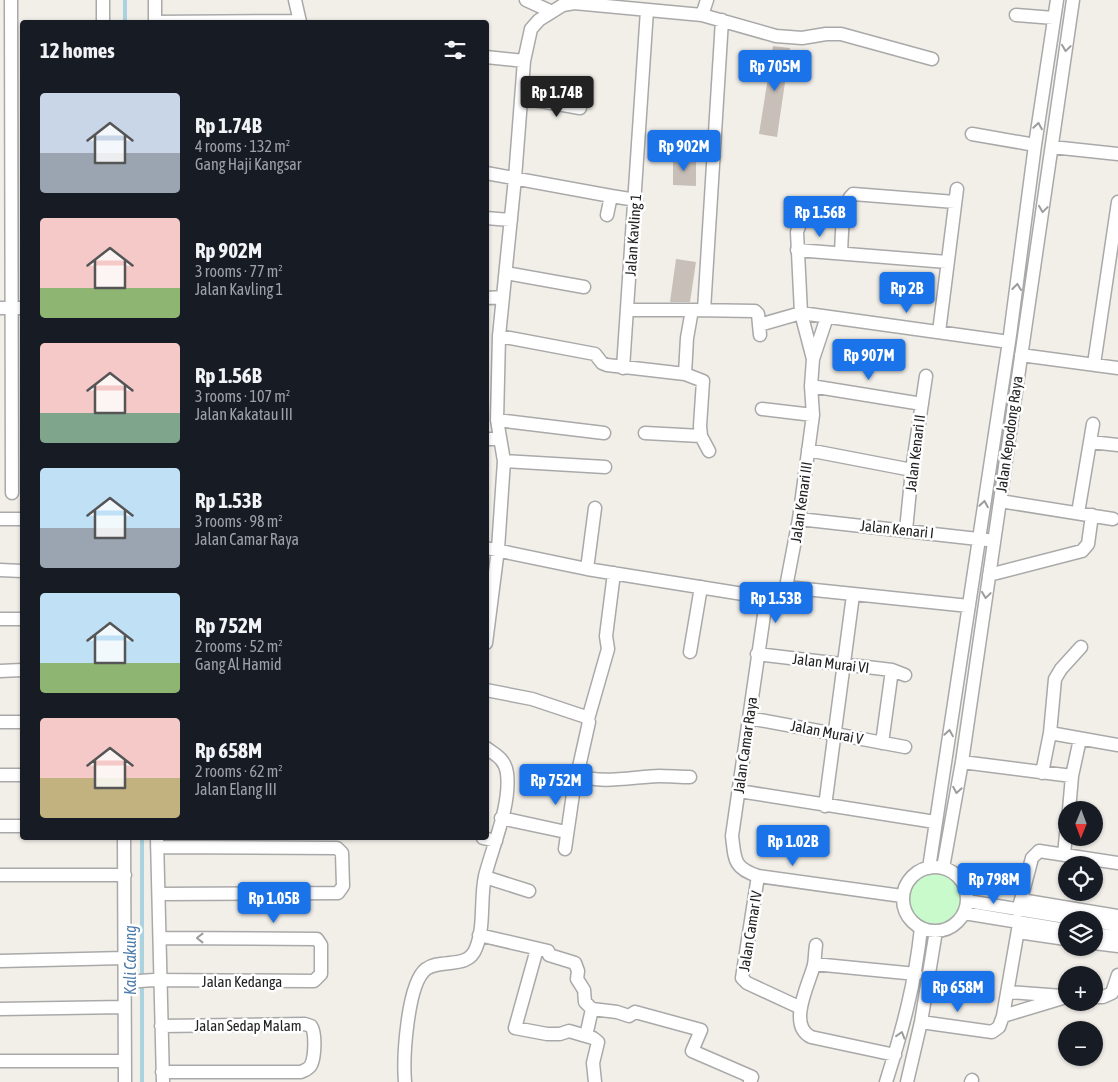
<!DOCTYPE html>
<html lang="en">
<head>
<meta charset="utf-8">
<style>
  body { margin:0; font-family:"Asap Condensed",sans-serif; background:#20242c; color:#f1f3f6; height:100vh; display:flex; flex-direction:column; font-size:19px; white-space:nowrap }
  * { box-sizing:border-box; margin:0 }
  p { font-size:16px; color:#9ea1a6 }
  .icon { flex:none; width:28px; height:28px; fill:none; stroke:currentColor; stroke-width:2; stroke-linecap:round; stroke-linejoin:round }
  .map { position:relative; flex:1; overflow:hidden }
  .side { position:absolute; left:20px; top:20px; width:469px; height:820px; display:flex; flex-direction:column; background:#171b24; border-radius:5px; box-shadow:0 1px 4px #0004 }
  .side>* { flex:none }
  .needle { width:32px; rotate:181deg }
  .tools { position:absolute; left:1058px; top:801px; display:grid; gap:10px }
  .tools a { display:grid; place-items:center; width:45px; height:45px; border-radius:50%; background:#171b24; box-shadow:0 1px 4px #0004; font-size:25px }
  .price { position:absolute; translate:-50% -42px; padding:0 11px; border-radius:5px; background:#1a73e8; color:#fff; font-size:16px; line-height:32px; filter:drop-shadow(0 1px 2px #0008) }
  .price::after { content:''; position:absolute; left:50%; top:30px; width:15px; height:11px; margin-left:-8px; background:inherit; clip-path:polygon(0 0,100% 0,50% 100%) }
  .price.current { background:#222; color:#fff }
  ul { padding:0; list-style:none }
  li { display:flex; align-items:center; gap:15px; height:125px; padding:0 20px }
  li span { display:grid; place-items:center; flex:none; width:140px; height:100px; border-radius:5px; color:#555 }
  li>.icon { margin-inline-start:auto }
  span .icon { width:60px; height:60px; fill:#fffc; stroke-width:1 }
  li b { font-size:21px }
  h2 { display:flex; justify-content:space-between; align-items:center; height:60px; padding:0 20px; font-size:21px }
  .map>svg:first-child { display:block }
</style>
</head>
<body>
<div class="map">
<svg width="1118" height="1082" viewBox="0 0 1118 1082">
  <rect width="100%" height="100%" fill="#f2efe9"/>
  <path fill="#c8facc" d="M909 900a26 26 0 1 1 52 0a26 26 0 1 1-52 0Z"/>
  <g fill="none" stroke-linecap="round" stroke-linejoin="round">
    <path stroke="#aad3df" stroke-width="4" d="M125 22V0
      M142 838V1082"/>
  </g>
  <path fill="#c7bfb8" d="M773 46 790 48 777 137 759 134Z
    M673 157 696 158V186L673 185Z
    M676 259 696 262 690 302H670Z"/>
  <g fill="none" stroke-linecap="round" stroke-linejoin="round">
    <defs>
      <path id="minor" d="M11 0 12 493
        M103 0V22
        M295 0 300 22
        M526 0 550 11
        M702 15 707 0
        M1016 15 1054 18
        M155 22 300 21
        M155 22V0
        M486 57 524 61
        M523 98 580 108
        M972 134 1035 145
        M1052 147 1118 154
        M486 173 611 196 607 215
        M611 196 636 200
        M486 218 511 220
        M797 250 947 262
        M841 253C842 238 841 204 853 194L955 202
        M506 273 584 287
        M486 298 503 297
        M0 308H22
        M629 310H692
        M704 310 722 20
        M759 325 801 313 1009 342
        M939 332 957 189
        M499 336 595 354 602 363 607 365 685 374
        M1021 355 1118 368
        M813 359 801 313 797 232 801 221 806 219 843 220
        M1094 364 1118 202
        M623 368 647 10
        M811 386 922 404
        M762 409 813 415
        M497 420 604 433
        M645 433 701 436
        M486 439H499
        M1091 442 1118 445
        M808 450 912 470
        M709 451 701 436 700 426 703 381 685 374 687 338 692 310 755 311 758 314 760 335
        M504 461 605 467
        M1000 501 1113 519
        M1078 513 1093 424
        M0 519H22
        M799 519 987 540
        M906 530 912 470 926 376
        M486 548 587 569 743 594
        M587 569 595 508
        M0 570 22 571
        M989 575 1082 551 1088 544 1092 515
        M786 587 771 594 765 608 732 836C735 859 733 868 758 876L902 896
        M786 587 799 519 813 415 811 386 813 359 827 317
        M786 587 969 606
        M0 619H22
        M486 643 498 549 504 461 497 420 499 336 515 178 524 61 531 29 539 20 563 5 574 3 702 15 776 36 802 38 826 34H841L932 59
        M690 652 701 587
        M757 654 892 670 905 675
        M0 671 22 670
        M486 690 532 699 586 717 589 722 579 767 581 775C597 785 639 776 659 776 669 776 680 777 690 777
        M749 718 905 747
        M588 719 608 649 606 636 614 573
        M0 722H22
        M1050 733 1118 745
        M882 743 892 670
        M962 762 1072 776
        M1042 773 1050 733 1055 679 1061 669 1081 647
        M0 775H22
        M739 791 935 822
        M825 806 853 595
        M1069 810 1072 776 1080 739
        M501 818 566 832
        M0 826H22
        M124 838 125 1082
        M157 838 163 1082
        M483 838 496 841
        M157 847 337 848 342 853 343 886 338 893 160 894
        M565 849 574 787 581 775
        M1064 855 1066 834
        M903 899a32 32 0 1 1 64 0a32 32 0 1 1-64 0Z
        M929 868 1010 335 1035 145 1057 0
        M943 868 962 762 1073 0
        M0 875H125
        M758 876 742 978 747 983 801 1008
        M485 877 529 891
        M1021 900 1118 916
        M967 901 1084 920
        M1018 911 1032 858 1039 851 1118 863
        M964 913 1066 930
        M1094 921 1118 925
        M1018 932 1066 939
        M1094 934 1118 937
        M479 935 548 951 549 955 575 963 578 971 577 979 584 990 585 1002 592 1009 586 1036 593 1038 598 1042 593 1063 595 1082
        M1094 943 1118 946
        M816 945C815 952 815 959 814 965 809 984 787 1025 811 1037L895 1055
        M537 949 515 1028 547 1034H560L569 1031 586 1036
        M0 961 124 958
        M814 964 916 974
        M125 982 154 980 314 981 321 974V945L317 939 160 938
        M1008 992 1062 996
        M1094 997H1103L1112 993 1118 975
        M0 1009 124 1007
        M592 1009 617 1012 629 1016 635 1012 701 1030 692 1051 752 1077 750 1082
        M1003 1016 1066 997
        M921 1022 992 1032 999 1027 1003 1016 1019 924
        M161 1026 305 1024 311 1026C316 1033 315 1057 311 1065 309 1069 305 1070 301 1072H162
        M0 1061H125
        M405 1082C403 1058 407 984 426 969 441 958 468 970 476 948 485 926 480 899 485 876 493 845 511 805 507 773 505 759 496 755 486 748
        M886 1082C903 1028 915 984 921 928
        M907 1082 921 1022 936 931
        M971 1082 972 1080"/>
    </defs>
    <use href="#minor" stroke="#a9a9a9" stroke-width="15"/>
    <use href="#minor" stroke="#fff" stroke-width="12"/>
  </g>
  <defs><path id="oneway-chevron" d="M-2-3.5L2.5 0L-2 3.5" fill="none" stroke-width="1.6" stroke-linecap="round" stroke-linejoin="round" transform="scale(1.25)"/></defs>
  <g stroke="#9c9c9c">
    <use href="#oneway-chevron" transform="translate(1066 48) rotate(98)"/>
    <use href="#oneway-chevron" transform="translate(1038 126) rotate(-81)"/>
    <use href="#oneway-chevron" transform="translate(1043 209) rotate(98)"/>
    <use href="#oneway-chevron" transform="translate(1017 287) rotate(-83)"/>
    <use href="#oneway-chevron" transform="translate(984 504) rotate(-81)"/>
    <use href="#oneway-chevron" transform="translate(986 595) rotate(98)"/>
    <use href="#oneway-chevron" transform="translate(949 733) rotate(-81)"/>
    <use href="#oneway-chevron" transform="translate(957 790) rotate(100)"/>
    <use href="#oneway-chevron" transform="translate(200 938) rotate(180)"/>
    <use href="#oneway-chevron" transform="translate(901 1035) rotate(-73)"/>
  </g>
  <g text-anchor="middle" dominant-baseline="central" stroke-width="5" stroke-linejoin="round" paint-order="stroke">
    <g font-size="15" fill="#222" stroke="#fff">
      <text transform="translate(633 235) rotate(-86)">Jalan Kavling 1</text>
      <text transform="translate(1009 434) rotate(-82)">Jalan Kepodong Raya</text>
      <text transform="translate(915 453) rotate(-83)">Jalan Kenari II</text>
      <text transform="translate(801 502) rotate(-82)">Jalan Kenari III</text>
      <text transform="translate(897 529) rotate(6)">Jalan Kenari I</text>
      <text transform="translate(831 663) rotate(7)">Jalan Murai VI</text>
      <text transform="translate(827 732) rotate(11)">Jalan Murai V</text>
      <text transform="translate(745 745) rotate(-82)">Jalan Camar Raya</text>
      <text transform="translate(750 931) rotate(-81)">Jalan Camar IV</text>
      <text x="242" y="981">Jalan Kedanga</text>
      <text x="248" y="1025">Jalan Sedap Malam</text>
    </g>
    <g font-size="16" font-style="italic" fill="#4a7aab" stroke="#fff">
      <text transform="translate(130 960) rotate(-90)">Kali Cakung</text>
    </g>
  </g>
</svg>
<div class="tools">
<a><svg class="needle" viewBox="-14 -14 28 28"><path d="M0-13l5 13h-10z" fill="#e53935"/><path d="M0 13l5-13h-10z" fill="#9ea1a6"/></svg></a>
<a><svg class="icon" aria-label="locate" viewBox="0 0 24 24"><circle cx="12" cy="12" r="6"/><path d="M12 2v4M12 18v4M2 12h4M18 12h4"/></svg></a>
<a><svg class="icon" aria-label="layers" viewBox="0 0 24 24"><path d="M12 4l9 5-9 5-9-5zM3 14l9 5 9-5"/></svg></a>
<a>+</a>
<a>−</a>
</div>
<b class="price" style="left:775px;top:92px">Rp 705M</b>
<b class="price current" style="left:557px;top:118px">Rp 1.74B</b>
<b class="price" style="left:684px;top:172px">Rp 902M</b>
<b class="price" style="left:820px;top:238px">Rp 1.56B</b>
<b class="price" style="left:907px;top:314px">Rp 2B</b>
<b class="price" style="left:869px;top:381px">Rp 907M</b>
<b class="price" style="left:776px;top:624px">Rp 1.53B</b>
<b class="price" style="left:556px;top:806px">Rp 752M</b>
<b class="price" style="left:793px;top:867px">Rp 1.02B</b>
<b class="price" style="left:994px;top:905px">Rp 798M</b>
<b class="price" style="left:274px;top:924px">Rp 1.05B</b>
<b class="price" style="left:958px;top:1013px">Rp 658M</b>
<section class="side">
<h2>12 homes<svg class="icon" aria-label="filters" viewBox="0 0 24 24"><path d="M4 7h16M4 17h16"/><circle cx="9" cy="7" r="2"/><circle cx="15" cy="17" r="2"/></svg></h2>
<ul>
<li><span style="background:linear-gradient(#c9d6e8 60%,#9aa5b1 0)"><svg class="icon" aria-label="home" viewBox="0 0 24 24"><path d="M3 11l9-7 9 7M6 9v11h12V9"/></svg></span><div><b>Rp 1.74B</b><p>4 rooms · 132 m²</p><p>Gang Haji Kangsar</p></div></li>
<li><span style="background:linear-gradient(#f6c9c9 70%,#8fb573 0)"><svg class="icon" aria-label="home" viewBox="0 0 24 24"><path d="M3 11l9-7 9 7M6 9v11h12V9"/></svg></span><div><b>Rp 902M</b><p>3 rooms · 77 m²</p><p>Jalan Kavling 1</p></div></li>
<li><span style="background:linear-gradient(#f6c9c9 70%,#7fa58c 0)"><svg class="icon" aria-label="home" viewBox="0 0 24 24"><path d="M3 11l9-7 9 7M6 9v11h12V9"/></svg></span><div><b>Rp 1.56B</b><p>3 rooms · 107 m²</p><p>Jalan Kakatau III</p></div></li>
<li><span style="background:linear-gradient(#bfe0f5 60%,#9aa5b1 0)"><svg class="icon" aria-label="home" viewBox="0 0 24 24"><path d="M3 11l9-7 9 7M6 9v11h12V9"/></svg></span><div><b>Rp 1.53B</b><p>3 rooms · 98 m²</p><p>Jalan Camar Raya</p></div></li>
<li><span style="background:linear-gradient(#bfe0f5 70%,#8fb573 0)"><svg class="icon" aria-label="home" viewBox="0 0 24 24"><path d="M3 11l9-7 9 7M6 9v11h12V9"/></svg></span><div><b>Rp 752M</b><p>2 rooms · 52 m²</p><p>Gang Al Hamid</p></div></li>
<li><span style="background:linear-gradient(#f6c9c9 60%,#c2b280 0)"><svg class="icon" aria-label="home" viewBox="0 0 24 24"><path d="M3 11l9-7 9 7M6 9v11h12V9"/></svg></span><div><b>Rp 658M</b><p>2 rooms · 62 m²</p><p>Jalan Elang III</p></div></li>
</ul>
</section>
</div>
</body>
</html>
